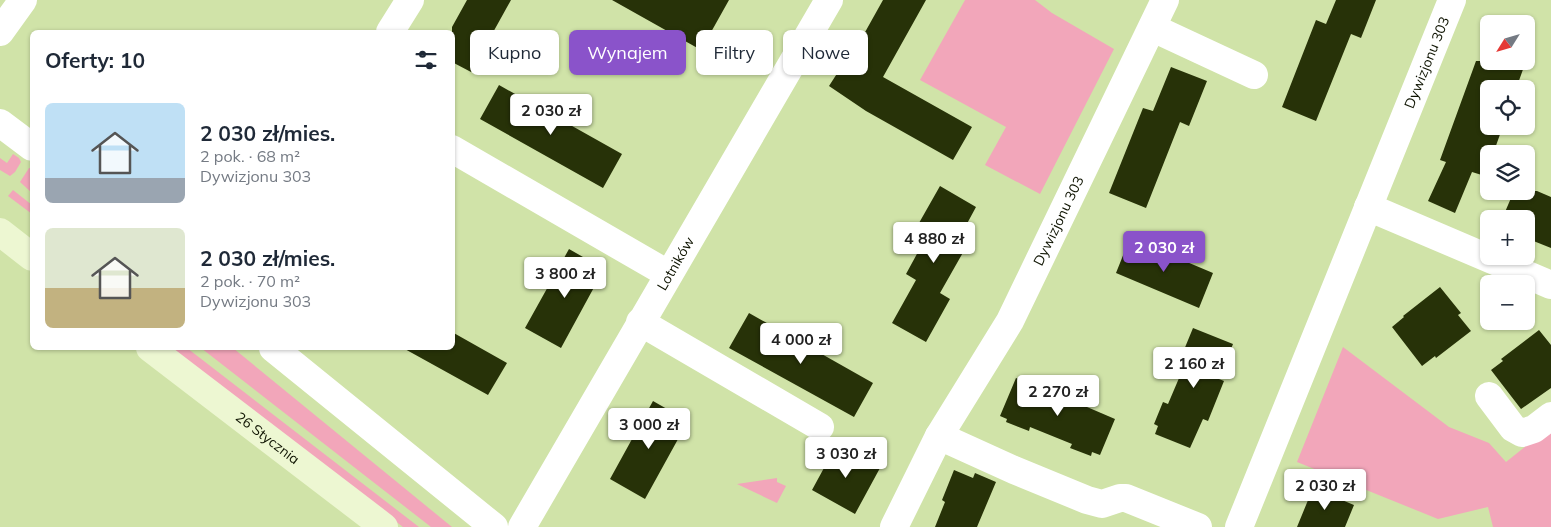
<!DOCTYPE html>
<html lang="pl">
<head>
<meta charset="utf-8">
<style>
  body { margin:0; font-family:Mulish,sans-serif; background:#f6f6f7; color:#1f2937; height:100vh; display:flex; flex-direction:column; font-size:19px; white-space:nowrap }
  * { box-sizing:border-box; margin:0 }
  p { font-size:16px; color:#747a83 }
  .icon { flex:none; width:28px; height:28px; fill:none; stroke:currentColor; stroke-width:2; stroke-linecap:round; stroke-linejoin:round }
  .map { position:relative; flex:1; overflow:hidden }
  .side { position:absolute; left:30px; top:30px; width:425px; height:320px; display:flex; flex-direction:column; background:#fff; border-radius:8px; box-shadow:0 1px 4px #0004 }
  .side>* { flex:none }
  .hud { position:absolute; left:470px; top:30px; width:475px; height:45px; display:flex; gap:10px }
  .needle { width:32px; rotate:233deg }
  .tools { position:absolute; left:1480px; top:15px; display:grid; gap:10px }
  .tools a { display:grid; place-items:center; width:55px; height:55px; border-radius:8px; background:#fff; box-shadow:0 1px 4px #0004; font-size:25px }
  .price { position:absolute; translate:-50% -42px; padding:0 11px; border-radius:5px; background:#fff; color:#222; font-size:16px; line-height:32px; filter:drop-shadow(0 1px 2px #0008) }
  .price::after { content:''; position:absolute; left:50%; top:30px; width:15px; height:11px; margin-left:-8px; background:inherit; clip-path:polygon(0 0,100% 0,50% 100%) }
  .price.selected { background:#8a53ca; color:#fff }
  ul { padding:0; list-style:none }
  li { display:flex; align-items:center; gap:15px; height:125px; padding:0 15px }
  li span { display:grid; place-items:center; flex:none; width:140px; height:100px; border-radius:8px; color:#555 }
  li>.icon { margin-inline-start:auto }
  span .icon { width:60px; height:60px; fill:#fffc; stroke-width:1 }
  li b { font-size:21px }
  h2 { display:flex; justify-content:space-between; align-items:center; height:60px; padding:0 15px; font-size:21px }
  .tag { padding:0 18px; border-radius:8px; background:#fff; box-shadow:0 1px 4px #0004; font-size:18px; line-height:45px }
  .tag.selected { background:#8a53ca; color:#fff }
  .map>svg:first-child { display:block }
</style>
</head>
<body>
<div class="map">
<svg width="1551" height="527" viewBox="0 0 1551 527">
  <rect width="100%" height="100%" fill="#d0e3a8"/>
  <path fill="#f2a6ba" d="M965 0H1035L1052 13 1114 49 1040 194 985 165 1006 127 920 80Z
    M13 154 19 158 21 162 15 172 10 176 0 170V158L7 163Z
    M29 168H32V193L20 182Z
    M13 190 32 205V214L8 196Z
    M1343 347 1449 427 1489 443 1506 462 1551 426V527H1493L1488 507 1438 519 1297 462Z
    M171 348H187L419 527H403Z
    M201 348H233L452 527H431Z
    M777 478V482L786 486 777 503 737 484Z"/>
  <path fill="#273208" d="M467 0H511L471 72 452 62V27Z
    M612 0H729L701 50Z
    M883 0H926L883 77 972 127 953 160 866 111 829 86 847 58 850 59Z
    M1336 0H1376L1361 38 1351 34 1316 121 1282 107 1316 20 1326 24Z
    M1476 61H1526L1516 89H1489V126H1503L1493 154H1489V166L1485 176 1472 172 1455 213 1428 201 1446 162 1440 160Z
    M1171 67 1207 81 1189 126 1180 122 1146 208 1109 193 1143 108 1153 111Z
    M499 85 622 154 603 188 480 119Z
    M940 186 976 207 956 244 965 249 940 293 950 299 926 342 892 323 916 280 906 274 930 230 919 223Z
    M1514 191H1537L1551 197V248L1526 238V219H1502Z
    M1130 238 1213 273 1199 308 1116 273Z
    M569 249 604 269 561 348 525 328Z
    M1440 287 1461 313 1458 315 1471 331 1436 358 1435 356 1422 366 1392 327 1404 317 1403 316Z
    M749 313 873 383 854 417 729 348Z
    M1193 328 1233 344 1219 379 1224 381 1208 421 1203 419 1190 448 1155 434 1158 426 1154 424 1163 402 1168 404 1185 364 1179 362Z
    M1539 330 1551 345V388L1521 409 1491 370 1503 361 1501 359Z
    M452 332 507 363 488 395 403 348H452Z
    M1016 378 1045 390 1047 386 1088 403 1087 407 1115 419 1100 455 1092 452 1091 456 1070 448 1072 444 1030 427 1029 431 1006 422 1007 419 1000 416Z
    M653 401 688 421 645 499 610 479Z
    M837 444 880 468 855 514 812 490Z
    M954 470 973 478 975 473 996 482 977 527H935L945 502 942 500Z
    M1313 488 1354 505 1345 527H1297Z"/>
  <g fill="none" stroke-linecap="round" stroke-linejoin="round">
    <g stroke="#fff" stroke-width="28">
      <path d="M1153 28 1254 75"/>
      <path d="M0 32 23 0"/>
      <path d="M390 32 410 0"/>
      <path d="M0 123 32 147"/>
      <path d="M452 149 668 274"/>
      <path d="M1368 207 1551 285"/>
      <path d="M640 322 820 427"/>
      <path d="M273 348 494 527"/>
      <path d="M1489 396 1513 428 1522 433 1534 429 1551 416"/>
      <path d="M939 436 1014 470 1087 500 1102 504 1120 498H1126L1198 527"/>
      <path id="s1" d="M522 527 829 0"/>
      <path id="s2" d="M894 527 939 436 1010 321 1165 0"/>
      <path id="s3" d="M1239 527 1452 0"/>
    </g>
    <g stroke="#edf7d2" stroke-width="28">
      <path d="M0 232 32 257"/>
      <path id="s4" d="M150 348 384 527"/>
    </g>
  </g>
  <g text-anchor="middle" dominant-baseline="central" stroke-width="5" stroke-linejoin="round" paint-order="stroke">
    <g font-size="14" fill="#0e1301" stroke="#ddf0b5">
      <text stroke="none"><textPath href="#s3" startOffset="501">Dywizjonu 303</textPath></text>
      <text stroke="none"><textPath href="#s2" startOffset="348">Dywizjonu 303</textPath></text>
      <text stroke="none"><textPath href="#s1" startOffset="305">Lotników</textPath></text>
      <text stroke="none"><textPath href="#s4" startOffset="148">26 Stycznia</textPath></text>
    </g>
  </g>
</svg>
<div class="tools">
<a><svg class="needle" viewBox="-14 -14 28 28"><path d="M0-13l5 13h-10z" fill="#e53935"/><path d="M0 13l5-13h-10z" fill="#747a83"/></svg></a>
<a><svg class="icon" aria-label="locate" viewBox="0 0 24 24"><circle cx="12" cy="12" r="6"/><path d="M12 2v4M12 18v4M2 12h4M18 12h4"/></svg></a>
<a><svg class="icon" aria-label="layers" viewBox="0 0 24 24"><path d="M12 4l9 5-9 5-9-5zM3 14l9 5 9-5"/></svg></a>
<a>+</a>
<a>−</a>
</div>
<b class="price" style="left:551px;top:136px">2 030 zł</b>
<b class="price" style="left:934px;top:264px">4 880 zł</b>
<b class="price selected" style="left:1164px;top:273px">2 030 zł</b>
<b class="price" style="left:565px;top:299px">3 800 zł</b>
<b class="price" style="left:801px;top:365px">4 000 zł</b>
<b class="price" style="left:1194px;top:389px">2 160 zł</b>
<b class="price" style="left:1058px;top:417px">2 270 zł</b>
<b class="price" style="left:649px;top:450px">3 000 zł</b>
<b class="price" style="left:846px;top:479px">3 030 zł</b>
<b class="price" style="left:1325px;top:511px">2 030 zł</b>
<div class="hud">
<a class="tag">Kupno</a>
<a class="tag selected">Wynajem</a>
<a class="tag">Filtry</a>
<a class="tag">Nowe</a>
</div>
<section class="side">
<h2>Oferty: 10<svg class="icon" aria-label="filters" viewBox="0 0 24 24"><path d="M4 7h16M4 17h16"/><circle cx="9" cy="7" r="2"/><circle cx="15" cy="17" r="2"/></svg></h2>
<ul>
<li><span style="background:linear-gradient(#bfe0f5 75%,#9aa5b1 0)"><svg class="icon" aria-label="home" viewBox="0 0 24 24"><path d="M3 11l9-7 9 7M6 9v11h12V9"/></svg></span><div><b>2 030 zł/mies.</b><p>2 pok. · 68 m²</p><p>Dywizjonu 303</p></div></li>
<li><span style="background:linear-gradient(#dfe7d0 60%,#c2b280 0)"><svg class="icon" aria-label="home" viewBox="0 0 24 24"><path d="M3 11l9-7 9 7M6 9v11h12V9"/></svg></span><div><b>2 030 zł/mies.</b><p>2 pok. · 70 m²</p><p>Dywizjonu 303</p></div></li>
</ul>
</section>
</div>
</body>
</html>
